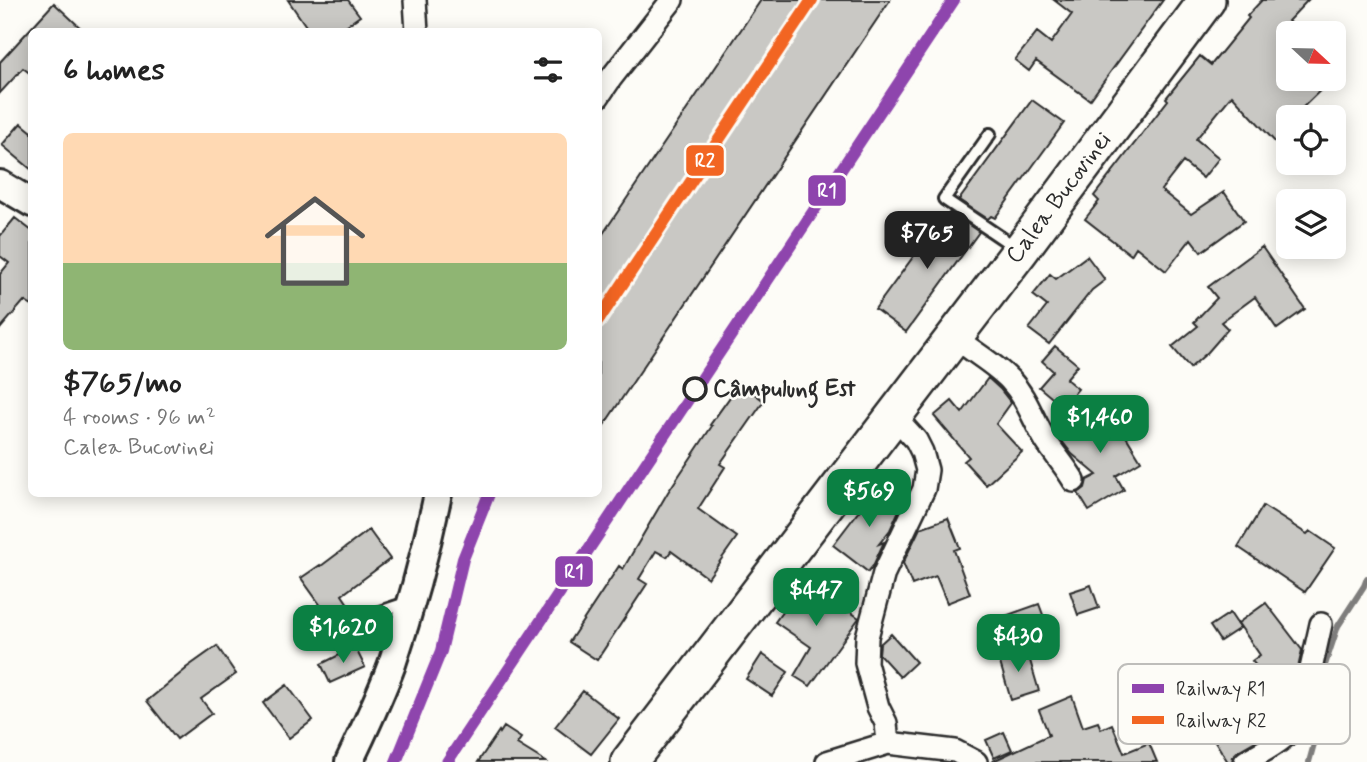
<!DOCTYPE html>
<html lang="en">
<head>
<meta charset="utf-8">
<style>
  body { margin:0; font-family:Mynerve,sans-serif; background:#f2f2f2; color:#222; height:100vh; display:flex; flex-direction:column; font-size:26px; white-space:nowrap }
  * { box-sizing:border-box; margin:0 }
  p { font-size:23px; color:#767676 }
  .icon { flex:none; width:38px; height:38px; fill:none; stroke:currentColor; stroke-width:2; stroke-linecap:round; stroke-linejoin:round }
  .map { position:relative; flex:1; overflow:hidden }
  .side { position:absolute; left:28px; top:28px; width:574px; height:469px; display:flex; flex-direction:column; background:#fff; border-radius:10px; box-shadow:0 4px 18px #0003 }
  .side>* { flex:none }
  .needle { width:46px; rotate:112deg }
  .fabs { position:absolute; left:1276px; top:21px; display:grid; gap:14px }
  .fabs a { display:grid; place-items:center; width:70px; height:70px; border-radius:10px; background:#fff; box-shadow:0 4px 18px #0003; font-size:35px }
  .price { position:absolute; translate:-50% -60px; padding:0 16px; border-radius:14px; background:#0b8043; color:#fff; font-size:23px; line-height:46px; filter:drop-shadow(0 2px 4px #0008) }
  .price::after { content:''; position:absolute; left:50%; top:42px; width:21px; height:16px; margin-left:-10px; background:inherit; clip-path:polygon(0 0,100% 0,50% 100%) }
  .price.on { background:#222; color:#fff }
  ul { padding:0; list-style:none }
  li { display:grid; align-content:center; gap:14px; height:371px; padding:0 35px }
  li span { display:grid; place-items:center; height:217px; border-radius:10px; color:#555 }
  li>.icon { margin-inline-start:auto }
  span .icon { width:126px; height:126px; fill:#fffc; stroke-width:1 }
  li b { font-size:30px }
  h2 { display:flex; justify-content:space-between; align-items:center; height:84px; padding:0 35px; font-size:30px }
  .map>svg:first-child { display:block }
</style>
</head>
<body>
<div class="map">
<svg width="1367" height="762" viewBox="0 0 1367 762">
  <rect width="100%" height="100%" fill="#fdfcf7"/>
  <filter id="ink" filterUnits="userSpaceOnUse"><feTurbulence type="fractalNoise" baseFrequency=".0143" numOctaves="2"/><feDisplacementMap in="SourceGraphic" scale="14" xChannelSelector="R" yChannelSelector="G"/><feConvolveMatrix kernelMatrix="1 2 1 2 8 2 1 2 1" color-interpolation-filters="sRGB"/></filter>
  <g filter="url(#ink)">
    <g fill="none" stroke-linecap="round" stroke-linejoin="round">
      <path stroke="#7e7d7b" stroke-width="6" d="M1309 762 1317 733 1325 665 1338 626 1364 586 1367 578"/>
    </g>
    <path fill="#c9c8c4" stroke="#2b2b2b" stroke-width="2" d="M288 0H348L360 16 337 32H310Z
      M761 0H890L598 434V241Z
      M1054 0H1163L1090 100 1036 61 1029 71 1015 60 1037 32 1051 43 1072 14Z
      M1262 0H1308L1288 21 1299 33H1288V79H1332L1293 117H1288V156L1232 95 1196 139 1219 158 1203 178 1183 162 1161 190 1191 214 1224 192 1244 221 1201 252 1191 239 1166 271 1136 247 1131 255 1085 219 1099 201 1094 196 1168 100 1166 98 1200 56 1211 65 1249 18 1247 16Z
      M54 3 85 32H32V75L23 68 0 93V62Z
      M1032 100 1064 123 995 218 991 216 988 219 959 200Z
      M21 123 32 132V170L2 145Z
      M950 212 979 232 906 332 875 309 943 216 946 218Z
      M15 218 32 231V306L24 301 0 329V274L9 263 0 256V236Z
      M1262 247 1305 309 1277 329 1255 297 1221 322 1228 329 1208 352 1190 368 1172 347 1198 326 1194 322 1217 298 1208 287Z
      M1087 256 1105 280 1092 290 1049 344 1029 329 1047 306 1033 295 1050 274 1056 279Z
      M1055 346 1078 365 1066 379 1078 389 1063 407 1039 387 1053 371 1042 361Z
      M988 378 1000 389 1011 403 996 424 1022 452 986 485 964 461 969 457 934 416 952 401 962 413Z
      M740 383 764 401 720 464 725 467 698 509 737 537 708 578 671 551 667 557 656 551 639 579 647 584 597 660 569 642 619 566 623 569 668 492 712 426 710 425Z
      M1110 410 1141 461 1116 476 1124 490 1089 511 1078 493 1085 488 1087 480 1097 475 1072 454 1058 436 1077 412 1089 422Z
      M878 486 902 504 890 530 879 544 884 542 873 566 868 572 833 545Z
      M1263 506 1307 534 1310 531 1335 548 1305 592 1238 547Z
      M948 518 960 548 954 550 970 594 947 603 936 576 912 585 903 563 920 528Z
      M369 530 390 559 342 595 348 604 329 617 301 578 320 565 321 566Z
      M805 580 859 618 810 686 794 676 811 647 775 622Z
      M1091 585 1099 608 1078 615 1070 592Z
      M1266 603 1302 650 1298 668 1257 699 1260 707 1242 716 1257 740 1238 751 1233 756 1232 762H1228L1203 722 1192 728 1183 714 1257 667 1252 661 1260 655 1238 623Z
      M1039 604 1049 631 1015 643 1005 616Z
      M1230 613 1240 628 1220 641 1210 626Z
      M891 634 916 662 900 677 879 654 880 644Z
      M217 646 236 674 201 699 212 713 177 739 147 701 186 669V668Z
      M355 647 365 667 330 683 321 664Z
      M1026 647 1039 691 1011 700 998 656Z
      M762 654 788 672 772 696 746 679Z
      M287 685 313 720 289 738 263 703Z
      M583 691 619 719 591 754 555 727Z
      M1072 696 1083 727 1098 722 1101 729 1112 724 1124 753 1149 743 1157 762H991L1049 735 1039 710Z
      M504 727 521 738 517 744 546 762H478L499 731 500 733Z
      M1004 732 1012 750 994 758 986 740Z"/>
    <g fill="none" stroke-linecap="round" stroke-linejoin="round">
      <defs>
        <path id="service" d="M990 134 944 199 1015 247
          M316 633 409 602"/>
        <path id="minor" d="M415 0 417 32
          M598 97 611 78 672 0
          M954 336C972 352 994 363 1010 380 1027 398 1033 420 1046 441 1055 455 1066 467 1074 481
          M888 743 886 723 878 707 866 663 867 637 884 573 924 489 927 470 922 452 916 440 894 416
          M827 762 888 743 955 751 976 762
          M1245 762C1268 748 1291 739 1301 714L1321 624"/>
        <path id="tertiary" d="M0 184 32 203
          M349 762C364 730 380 697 392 664 411 608 426 551 438 494"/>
        <path id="trunk" d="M629 762 1020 251 1207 0"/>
      </defs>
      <use href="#service" stroke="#2b2b2b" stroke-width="16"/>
      <use href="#minor" stroke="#2b2b2b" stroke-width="26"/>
      <use href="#tertiary" stroke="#2b2b2b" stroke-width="32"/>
      <use href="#trunk" stroke="#2b2b2b" stroke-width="40"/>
      <use href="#service" stroke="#fdfcf7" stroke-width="10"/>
      <use href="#minor" stroke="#fdfcf7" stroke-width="21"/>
      <use href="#tertiary" stroke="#fdfcf7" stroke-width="26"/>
      <use href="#trunk" stroke="#fdfcf7" stroke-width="35"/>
      <defs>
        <path id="rail" d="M598 321 812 0
          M396 762 441 651 463 559 489 494
          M447 762 954 0"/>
      </defs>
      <use href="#rail" stroke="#2b2b2b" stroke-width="8"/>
      <use href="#rail" stroke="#fdfcf7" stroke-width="5" stroke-dasharray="16" stroke-linecap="butt"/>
      <defs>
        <path id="rail-1" d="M396 762 441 651 463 559 489 494
          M447 762 954 0"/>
        <path id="rail-2" d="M598 321 812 0"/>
      </defs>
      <use href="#rail-1" stroke="#fdfcf7" stroke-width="18"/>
      <use href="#rail-2" stroke="#fdfcf7" stroke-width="18"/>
      <use href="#rail-1" stroke="#8e44ad" stroke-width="12"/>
      <use href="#rail-2" stroke="#f26522" stroke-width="12"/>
    </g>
  </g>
  <circle fill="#fdfcf7" stroke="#2b2b2b" stroke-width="3.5" cx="695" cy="389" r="11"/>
  <g text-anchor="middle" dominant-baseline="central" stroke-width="5" stroke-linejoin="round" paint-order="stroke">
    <g font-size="24" fill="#2b2b2b" stroke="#fdfcf7">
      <text transform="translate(1059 198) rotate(-53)">Calea Bucovinei</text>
    </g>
    <g font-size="24" font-weight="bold" fill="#2b2b2b" stroke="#fdfcf7" text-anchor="start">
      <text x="713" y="389">Câmpulung Est</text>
    </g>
  </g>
  <rect x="1118" y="664" width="232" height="80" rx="10" fill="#fdfcf7" stroke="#bebdba" stroke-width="2"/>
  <rect x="1132" y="684" width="32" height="9" fill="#8e44ad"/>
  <rect x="1132" y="716" width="32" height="8" fill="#f26522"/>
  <g font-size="19" fill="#2b2b2b">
    <text x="1176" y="695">Railway R1</text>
    <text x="1176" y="727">Railway R2</text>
  </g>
  <g stroke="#fdfcf7" stroke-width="2.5">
    <rect x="685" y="144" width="40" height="33" rx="7" fill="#f26522"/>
    <rect x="807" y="174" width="40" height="33" rx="7" fill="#8e44ad"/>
    <rect x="554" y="555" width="40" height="33" rx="7" fill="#8e44ad"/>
  </g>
  <g font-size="19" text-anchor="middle" font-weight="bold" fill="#fff">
    <text x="705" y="167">R2</text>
    <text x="827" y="197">R1</text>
    <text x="574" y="578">R1</text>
  </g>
</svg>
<div class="fabs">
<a><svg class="needle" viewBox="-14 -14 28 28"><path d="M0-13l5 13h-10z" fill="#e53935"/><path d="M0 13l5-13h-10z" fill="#767676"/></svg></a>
<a><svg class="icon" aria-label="locate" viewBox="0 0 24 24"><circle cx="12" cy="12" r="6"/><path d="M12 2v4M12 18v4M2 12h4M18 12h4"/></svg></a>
<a><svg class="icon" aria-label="layers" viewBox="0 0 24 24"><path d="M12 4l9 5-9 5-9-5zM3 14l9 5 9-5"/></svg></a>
</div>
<b class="price on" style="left:927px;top:271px">$765</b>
<b class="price" style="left:1100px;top:455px">$1,460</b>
<b class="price" style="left:869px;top:529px">$569</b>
<b class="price" style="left:816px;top:628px">$447</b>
<b class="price" style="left:343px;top:665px">$1,620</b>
<b class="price" style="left:1018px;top:674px">$430</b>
<section class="side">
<h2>6 homes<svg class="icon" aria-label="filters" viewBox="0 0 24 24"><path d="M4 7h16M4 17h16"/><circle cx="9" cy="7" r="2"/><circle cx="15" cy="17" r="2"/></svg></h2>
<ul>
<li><span style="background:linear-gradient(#ffd9b3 60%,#8fb573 0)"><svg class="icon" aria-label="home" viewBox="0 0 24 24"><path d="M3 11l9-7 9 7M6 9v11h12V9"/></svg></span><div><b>$765/mo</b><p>4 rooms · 96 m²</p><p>Calea Bucovinei</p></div></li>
</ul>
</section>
</div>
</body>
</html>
